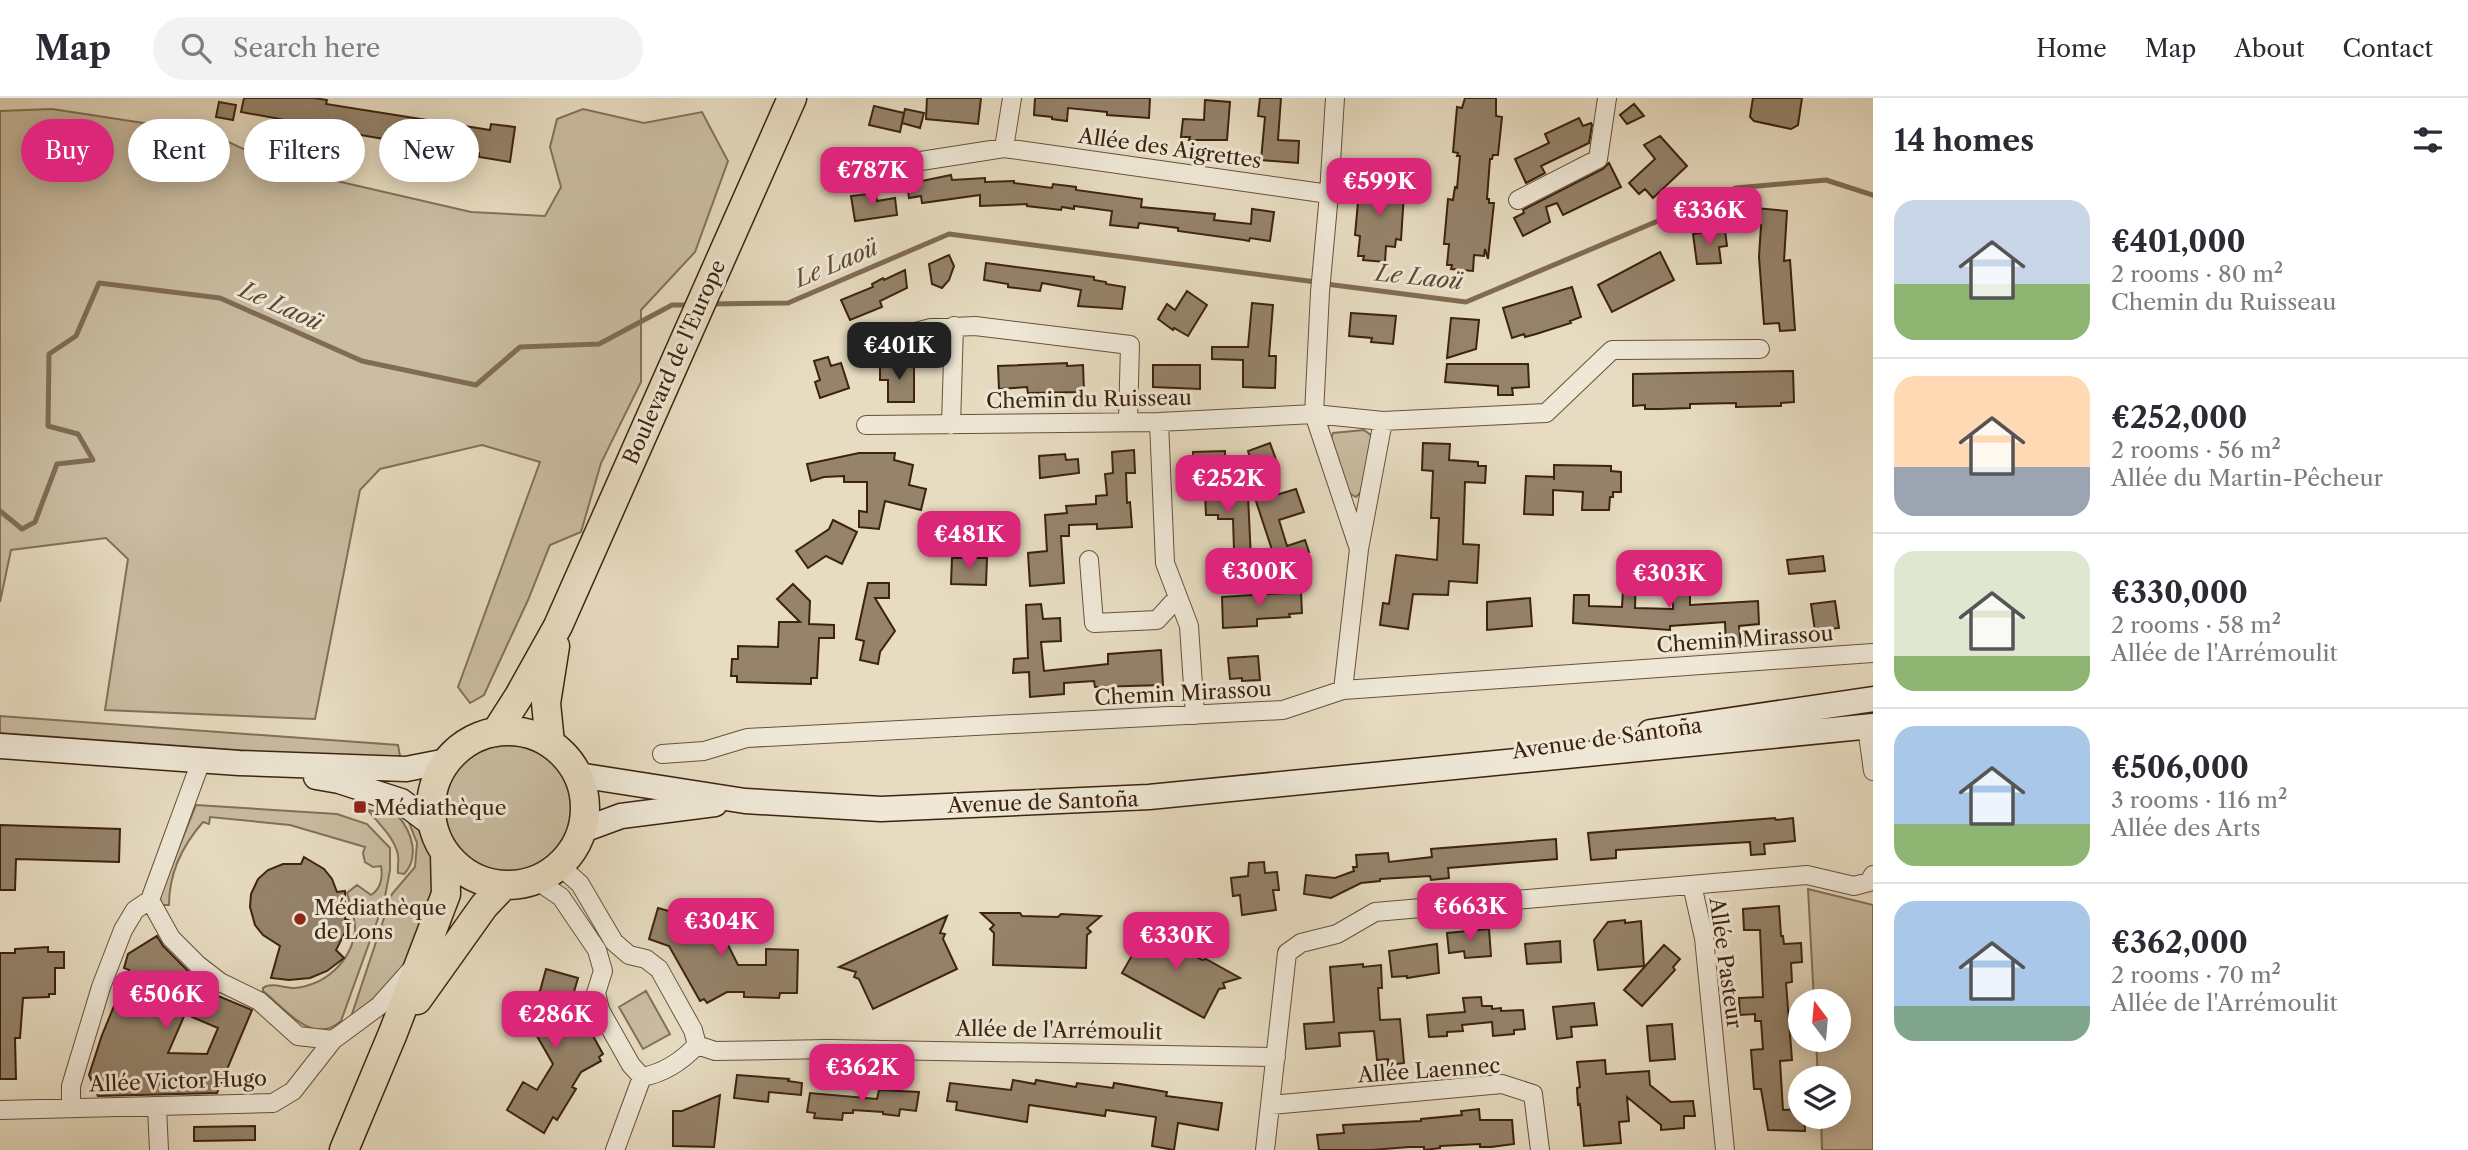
<!DOCTYPE html>
<html lang="en">
<head>
<meta charset="utf-8">
<style>
  body { margin:0; font-family:"Libre Caslon Text",serif; background:#f2f2f3; color:#2b2b33; height:100vh; display:flex; flex-direction:column; font-size:26px; white-space:nowrap }
  * { box-sizing:border-box; margin:0 }
  p { font-size:23px; color:#7c7c81 }
  .icon { flex:none; width:38px; height:38px; fill:none; stroke:currentColor; stroke-width:2; stroke-linecap:round; stroke-linejoin:round }
  .map { position:relative; flex:1; overflow:hidden }
  .side { display:flex; flex-direction:column; background:#fff; width:595px }
  .side>* { flex:none }
  .top-card { position:absolute; left:21px; top:21px; width:665px; height:63px; display:flex; gap:14px }
  .needle { width:46px; rotate:344deg }
  .tools { position:absolute; left:1788px; top:891px; display:grid; gap:14px }
  .tools a { display:grid; place-items:center; width:63px; height:63px; border-radius:50%; background:#fff; box-shadow:0 4px 18px #0003; font-size:35px }
  .price { position:absolute; translate:-50% -60px; padding:0 16px; border-radius:14px; background:#db2777; color:#fff; font-size:23px; line-height:46px; filter:drop-shadow(0 2px 4px #0008) }
  .price::after { content:''; position:absolute; left:50%; top:42px; width:21px; height:16px; margin-left:-10px; background:inherit; clip-path:polygon(0 0,100% 0,50% 100%) }
  .price.current { background:#222; color:#fff }
  ul { padding:0; list-style:none }
  li { display:flex; align-items:center; gap:21px; height:175px; padding:0 21px }
  li+li { border-top:2px solid #e1e1e2 }
  li span { display:grid; place-items:center; flex:none; width:196px; height:140px; border-radius:21px; color:#555 }
  li>.icon { margin-inline-start:auto }
  span .icon { width:84px; height:84px; fill:#fffc; stroke-width:1 }
  li b { font-size:30px }
  h2 { display:flex; justify-content:space-between; align-items:center; height:84px; padding:0 21px; font-size:30px }
  .chip { padding:0 24px; border-radius:32px; background:#fff; box-shadow:0 4px 18px #0003; font-size:24px; line-height:63px }
  .chip.current { background:#db2777; color:#fff }
  header { display:flex; align-items:center; gap:42px; box-sizing:border-box; height:98px; padding:0 35px; background:#fff; border-bottom:2px solid #e1e1e2 }
  header strong { font-size:33px }
  nav { display:flex; gap:38px; margin-inline-start:auto; font-size:24px }
  .search { width:490px; height:63px; background:#f2f2f3; display:flex; align-items:center; gap:18px; box-sizing:border-box; padding:0 24px; border-radius:38px; color:#7c7c81; font-size:26px }
  main { display:flex; flex:1; min-height:0 }
  .map>svg:first-child { display:block }
</style>
</head>
<body>
<header>
<strong>Map</strong>
<div class="search"><svg class="icon" aria-label="search" viewBox="0 0 24 24"><circle cx="10" cy="10" r="6"/><path d="M15 15l6 6"/></svg>Search here</div>
<nav><a>Home</a><a>Map</a><a>About</a><a>Contact</a></nav>
</header>
<main>
<div class="map">
<svg width="1873" height="1052" viewBox="0 0 1873 1052">
  <rect width="100%" height="100%" fill="#e7dcc1"/>
  <filter id="stains"><feTurbulence type="fractalNoise" baseFrequency=".00286" numOctaves="4"/><feColorMatrix values="0 0 0 0 .2 0 0 0 0 .09 0 0 0 0 .02 0 0 0 .5 -.17"/></filter>
  <radialGradient id="worn" r=".72"><stop offset=".6" stop-color="#630" stop-opacity="0"/><stop offset="1" stop-color="#630" stop-opacity=".3"/></radialGradient>
  <path fill="#cabda2" stroke="#847058" stroke-width="2" d="M52 11 209 35 289 72 471 114 545 118 561 89 550 49 557 21 583 11 644 25 702 14 728 63 695 154 641 212V284L601 365 581 434 550 447 528 502 484 597 470 605 458 589 540 364 482 347 380 371 360 392 315 621 105 612 128 461 106 440 11 452 0 504V13Z
    M1364 332 1372 338 1362 393 1356 399 1349 395 1331 341 1333 335Z
    M0 618 398 647 401 664 0 635Z
    M444 709a65 65 0 1 1 130 0a65 65 0 1 1-130 0Z
    M196 707 337 716 367 726 390 750V772L384 804 341 923C312 949 285 910 263 893V890C271 884 284 890 295 890 325 887 351 864 355 833 356 821 350 807 347 795L357 787 371 797C381 791 383 779 381 768L373 769 365 764 363 755 365 749 290 727 210 719 209 726 203 724C182 748 169 775 169 807H161L160 797Z
    M368 712 398 718C412 734 420 759 404 776L398 775C397 768 400 760 397 753 392 737 378 725 368 712Z
    M408 722 420 733 436 761 439 787 406 867 373 901 351 919 392 796 415 769 417 745Z
    M1808 791 1873 807V1052H1822L1821 1019 1839 1018V980H1818L1816 942H1839V903H1814Z
    M646 893 670 936 643 951 619 909Z"/>
  <g fill="none" stroke-linecap="round" stroke-linejoin="round">
    <path stroke="#806c54" stroke-width="5" d="M1326 186 1466 204 1736 90 1826 82 1873 97
      M709 206 788 205 949 136 1316 184
      M0 413 22 431 35 424 57 366 93 362 78 336 48 328 49 256 76 238 99 185 220 200 362 263 476 287 520 249 599 246 672 207H689"/>
  </g>
  <path fill="#95836b" stroke="#3d230d" stroke-width="2" fill-rule="evenodd" d="M244 0H314L327 2 326 6 490 32 491 26 515 29 510 64 479 59V55L416 42 414 55 383 50 384 41 349 35 350 33 323 29 322 36 290 31 291 23 241 14Z
    M927 0H981L978 26 926 21Z
    M1035 0H1150L1149 20 1107 17V14L1068 10 1067 23 1052 21V19L1034 17Z
    M1260 0H1281L1278 42 1299 43 1298 65 1261 62 1265 19 1258 18Z
    M1465 0H1496V18L1502 19 1498 57H1493L1492 61H1490L1487 101H1489V105H1494L1488 161 1485 151 1484 158 1474 157 1473 173 1451 171 1452 167H1447L1449 146H1444L1448 101 1453 102 1455 89 1457 90 1460 58H1457L1458 55 1453 54 1457 9 1462 10Z
    M1753 0H1802L1798 27 1791 31 1754 23 1750 19Z
    M1205 2 1230 4 1227 42H1189L1190 39H1181L1183 21 1204 22Z
    M219 4 236 7 233 22 216 19Z
    M1634 6 1644 18 1627 26 1620 17Z
    M874 8 904 15 900 34 869 27Z
    M905 11 924 15 920 30 902 25Z
    M1579 20 1583 28 1591 25 1592 27 1589 45 1541 68 1545 75 1526 85 1515 61 1549 45 1545 36Z
    M1660 38 1687 68 1653 100 1645 91 1639 96 1629 85 1655 61 1644 47Z
    M1609 65 1621 89 1563 117 1557 105 1546 109 1550 124 1523 138 1514 120 1524 115 1523 112 1603 71Z
    M951 77 952 82 985 80V84L1014 83V85L1052 90 1053 86 1076 89V92L1142 101 1141 109 1215 116 1214 122 1251 126 1252 111 1274 114 1270 143 1250 140 1249 143 1244 142 1178 133V130L1139 125 1138 130 1110 127 1112 113 1074 108V111L1062 109 1061 112 1027 108V106L980 108V97L922 105 921 98 909 100 907 86Z
    M1369 78 1391 79V91L1400 92 1399 95H1404L1401 142 1396 141 1395 149 1386 148 1385 164 1363 162 1364 158H1358L1360 138 1355 137 1359 93H1363L1364 81H1369Z
    M876 95 877 103 895 100 897 117 855 123 851 98Z
    M1755 110 1787 113 1784 163 1790 162 1795 232 1780 233 1779 225 1764 226 1759 159 1761 127 1754 126Z
    M1725 132 1727 148 1719 149 1721 165 1697 166 1693 136Z
    M1660 154 1674 182 1612 214 1598 187Z
    M949 157 954 168 949 182 942 190 932 186 929 166Z
    M986 165 1094 179V182L1106 184V186L1125 189 1122 211 1078 208 1081 192 1042 185 1040 193 1008 189V186L984 182Z
    M905 172 907 190 880 203 882 209 850 222 841 202 873 189 872 186 883 180 884 182Z
    M1572 189 1581 219 1570 223 1571 225 1536 236 1525 239 1524 236 1512 240 1503 210Z
    M1187 193 1207 207 1188 238 1174 230 1173 232 1158 221 1167 206 1175 212Z
    M1252 205 1273 207 1269 258H1276L1275 290 1243 289V262L1212 261V249H1248Z
    M1351 215 1396 218 1393 246 1371 244 1372 240 1349 238Z
    M1451 220 1479 222 1476 251 1447 260Z
    M828 259 831 268 841 265 849 290 820 300 815 284 820 282 814 263Z
    M1067 265V268L1083 267 1084 294 1028 295 1027 289 999 291 998 268Z
    M1447 266H1528L1529 289 1512 290 1513 297H1498V288L1445 284Z
    M880 267H914V304H888V282H880Z
    M1153 267H1200V291L1153 289Z
    M1793 273 1794 304 1781 305V308L1736 309V305L1690 306V310L1660 311H1645V307L1633 308V276Z
    M1270 345 1278 367 1267 371 1276 397 1296 391 1304 414 1279 422 1287 448 1305 442 1309 454 1306 455 1309 463 1279 473 1247 376 1255 374 1248 353Z
    M1423 345 1450 346 1449 362 1478 364V368H1486L1485 385 1465 384 1463 446 1479 447 1477 485 1449 483 1448 497 1413 496 1408 531 1380 527 1383 505 1389 506 1396 457 1437 462 1439 420H1431L1433 373 1422 372Z
    M1134 352 1135 375H1126L1127 405 1130 404 1132 429 1097 431V426L1069 427V438H1061L1064 485 1030 488 1028 455 1047 453 1045 417 1067 415 1066 408 1096 406V398L1107 397 1105 376 1113 375 1112 354Z
    M1225 353 1226 383 1247 376 1252 483 1221 493 1217 453 1234 452 1233 421H1218V417H1206L1204 375H1194L1193 354Z
    M859 355H895L894 362 913 367 909 387 926 391 921 412 885 403 879 431 859 429V413L867 414V384H844V378L824 379 811 383 807 366Z
    M1065 356 1066 362 1078 361 1079 375 1040 380 1039 358Z
    M1554 367 1611 368V373L1621 374V394H1613V399H1610L1609 412H1582L1583 394 1553 392V417L1524 416 1526 378 1554 379V382Z
    M833 422 857 434 842 466 826 458 808 470 796 453 829 431Z
    M1823 458 1825 473 1789 476 1787 462Z
    M952 460H987L986 487 951 486Z
    M1690 467V507L1758 503 1759 526 1739 528 1741 549H1726L1725 524 1670 528V532L1573 525 1574 497H1589V508L1622 509 1624 476H1636L1635 510 1673 511 1672 468Z
    M868 485H889V500H875L895 533 880 554 878 566 860 562 864 543 856 541Z
    M793 486 810 503 809 526 834 527V540H819L817 580H811V586L737 584V578H731L732 561H738V548L778 549 779 524H800L777 501Z
    M1301 494 1302 515 1289 516 1290 519 1257 521V528L1223 530 1222 499Z
    M1530 500 1532 528 1487 532V504Z
    M1835 503 1839 530 1815 533 1811 506Z
    M1041 506 1043 521 1060 520 1061 543 1041 544 1044 573 1108 566V556L1161 552 1163 587 1095 589 1094 583 1064 585V596L1030 599 1029 574 1013 575 1014 561 1028 560 1026 507Z
    M1258 558 1260 582 1242 583V580L1230 581 1228 560Z
    M1775 720 1776 722 1793 720 1795 743 1764 746 1765 756 1751 757 1750 744 1616 752V760L1591 762 1588 735Z
    M0 727 120 731 119 764 16 761 15 792H0Z
    M1556 741 1557 761 1448 770 1449 780 1431 782 1430 778 1380 781V783L1361 785 1331 800 1304 796 1306 777 1335 780 1354 773 1353 769H1357L1356 757 1388 755 1389 764 1432 759 1431 751Z
    M304 759 324 771 332 781 337 794 345 793V821L351 823 336 852 344 860 327 873 310 880 289 882 271 880 280 848 263 837 255 827 250 809 251 796 258 781 268 772 283 766H301Z
    M1264 764 1265 775 1277 774 1279 792H1273L1276 812 1242 817 1240 797 1233 798 1231 780 1248 778 1249 765Z
    M707 805 738 867H766V851L798 852 797 895H780L779 900 744 899V894H727L707 905 704 901 700 903 669 848 649 841 658 810 683 817Z
    M1779 808 1781 838H1783L1784 846 1801 845 1802 864 1791 865 1792 884 1786 885 1792 962 1780 963 1783 1012 1801 1011V1018H1804L1805 1033 1768 1032 1761 991H1754L1751 952 1763 951 1761 923H1755V916L1740 917 1739 900 1763 899 1760 832H1744L1743 811Z
    M981 815H1020L1022 818 1058 819 1061 816 1101 818 1087 830 1091 834 1087 837 1086 870 993 867 994 835 990 831 994 827Z
    M947 818 940 835 945 836 943 841 957 871 873 911 859 881 854 879 856 874 839 869Z
    M1625 822V825L1641 823 1644 868 1598 872 1594 842 1608 824Z
    M1135 824 1170 841 1171 845 1202 862 1206 861 1240 880 1223 885 1225 890 1219 891 1204 920 1122 875 1138 847 1136 842 1141 840Z
    M1489 831 1491 858 1465 860 1464 853 1449 855 1447 835Z
    M157 838 163 848 190 875 209 890 206 893 252 912 217 995 98 998 89 977 102 937 129 872 124 870 128 856ZM185 916 218 930 207 956 168 955Z
    M1560 843 1561 864 1527 866 1525 846Z
    M1437 846 1439 875 1407 880V878L1392 879 1389 853Z
    M1664 847 1680 861 1673 869 1675 872 1642 908 1624 892Z
    M48 849V854H64V870H55V896H49V899L23 900 20 940H15L16 981H0V855H15V851Z
    M1363 866V869L1381 867 1382 890H1378L1380 922 1400 921 1404 965 1388 967V961L1377 962 1374 933 1339 935 1340 948 1306 951 1304 926 1334 924 1330 869Z
    M546 871 578 880 564 928 582 918 603 956 599 959 601 963 581 974 572 989 576 991 557 1022 553 1019 544 1035 507 1012 523 984 537 992 553 966 518 905 540 893Z
    M1481 899 1482 908H1492V911L1501 910V913L1523 912 1525 931 1514 932V936L1493 938 1492 924 1462 927 1463 933 1447 934V938L1429 939 1427 917 1465 914 1463 900Z
    M1594 905 1597 927 1571 929 1572 939 1557 941 1553 909Z
    M1672 926 1675 961 1650 963 1647 928Z
    M1605 962 1606 976 1649 973 1650 987 1671 1004 1693 1003 1695 1018H1684V1030L1661 1032V1027L1627 999 1629 1023 1619 1024 1621 1045 1584 1048 1580 1006 1578 1007 1577 990 1580 989 1577 964Z
    M737 977 789 981 788 983 802 985 801 997 769 994 768 1004 734 1000Z
    M1013 982 1035 986 1036 982 1076 989 1077 985 1113 990 1114 985 1167 994 1166 998 1222 1005 1218 1032 1178 1025 1174 1052 1152 1048 1156 1019 1106 1012 1105 1018 1029 1007 1027 1024 956 1012 957 1004 947 1003 950 985 1011 992Z
    M879 992 919 994 916 1013 900 1011 899 1018 883 1016V1014L853 1012V1015H843L842 1022 814 1020 815 1015 807 1014 810 995 877 1001Z
    M720 997 714 1049 673 1048V1013H682Z
    M1479 1011 1480 1022H1512L1514 1046 1491 1049H1480V1046L1440 1048V1050L1424 1052V1049H1409L1371 1052H1319L1317 1037 1344 1035 1343 1027 1421 1023V1021L1462 1017 1461 1013Z
    M255 1028V1042L194 1043V1029Z"/>
  <g fill="none" stroke-linecap="round" stroke-linejoin="round">
    <defs>
      <path id="street" d="M1335 0 1329 96 1320 194 1314 316 1359 451 1343 592
        M1004 50 1012 0
        M889 68 1004 50 1329 96
        M1518 102 1598 61 1607 0
        M874 245 931 230 975 228 1130 247 1128 323
        M1383 323 1546 315 1612 252 1760 251
        M1159 324 1165 465 1189 528 1195 617
        M866 327 1159 324 1314 316 1383 323 1359 451
        M951 327 954 228
        M1089 462 1094 525 1157 522 1178 499
        M1867 629 1873 673
        M662 656 704 653 747 640 1283 612 1343 592 1873 555
        M560 768 580 786 614 844 629 857 646 861 659 871 693 932 697 947
        M536 782 561 799 597 852 603 873 596 895 600 912 631 967 642 979
        M1692 787 1704 840 1725 1052
        M150 802 171 840 198 867 220 884 259 903 298 938 333 942
        M697 947 715 953 828 951 1276 959
        M642 979C664 975 682 963 697 947
        M1271 1007 1502 986 1533 996 1540 1052
        M157 1009 159 1052
        M71 1010V988L101 889 123 832 135 812 150 802 201 663
        M0 1012 273 1005 293 993 333 942 379 908 411 872
        M615 1052 642 979
        M1265 1052 1287 855 1301 845 1337 836 1375 814 1807 777 1854 788 1869 784 1873 777"/>
      <path id="secondary" d="M1650 634 1873 601
        M0 648 239 665 406 671 447 663
        M578 677 745 703 881 711 1149 699 1873 628
        M316 679 339 683 401 703 432 726
        M583 732 621 718 715 706"/>
      <path id="primary" d="M431 710a77 77 0 1 1 154 0a77 77 0 1 1-154 0Z
        M496 634 519 598 558 528 792 0
        M550 645 546 605 555 548
        M417 902 484 808 503 788
        M344 1052 393 935 446 796 445 756"/>
    </defs>
    <use href="#street" stroke="#68513a" stroke-width="20"/>
    <use href="#secondary" stroke="#3d230d" stroke-width="27"/>
    <use href="#primary" stroke="#3d230d" stroke-width="31"/>
    <use href="#street" stroke="#efe8d7" stroke-width="18"/>
    <use href="#secondary" stroke="#efe8d7" stroke-width="24"/>
    <use href="#primary" stroke="#e7dcc1" stroke-width="28"/>
  </g>
  <g fill="#8f2418" stroke="#efe8d7" stroke-width="2.5">
    <rect x="353" y="702" width="14" height="14" rx="3.5"/>
    <circle cx="300" cy="821" r="7"/>
  </g>
  <g text-anchor="middle" dominant-baseline="central" stroke-width="6" stroke-linejoin="round" paint-order="stroke">
    <g font-size="21" fill="#3d230d" stroke="#efe8d7">
      <text transform="translate(1170 50) rotate(8)">Allée des Aigrettes</text>
      <text transform="translate(674 264) rotate(-66)">Boulevard de l'Europe</text>
      <text transform="translate(1089 301) rotate(-1)">Chemin du Ruisseau</text>
      <text transform="translate(1745 541) rotate(-4)">Chemin Mirassou</text>
      <text transform="translate(1183 595) rotate(-3)">Chemin Mirassou</text>
      <text transform="translate(1607 640) rotate(-8)">Avenue de Santoña</text>
      <text transform="translate(1043 704) rotate(-2)">Avenue de Santoña</text>
      <text transform="translate(1726 865) rotate(82)">Allée Pasteur</text>
      <text transform="translate(1059 932) rotate(1)">Allée de l'Arrémoulit</text>
      <text transform="translate(1429 972) rotate(-4)">Allée Laennec</text>
      <text transform="translate(178 983) rotate(-2)">Allée Victor Hugo</text>
    </g>
    <g font-size="21" fill="#3d230d" stroke="#efe8d7" text-anchor="start">
      <text x="374" y="709">Médiathèque</text>
      <text x="314" y="809">Médiathèque<tspan x="314" dy="24">de Lons</tspan></text>
    </g>
    <g font-size="23" font-style="italic" fill="#5f4831" stroke="#efe8d7">
      <text transform="translate(836 165) rotate(-23)">Le Laoü</text>
      <text transform="translate(1419 179) rotate(6)">Le Laoü</text>
      <text transform="translate(281 208) rotate(24)">Le Laoü</text>
    </g>
  </g>
  <rect width="100%" height="100%" filter="url(#stains)"/>
  <rect width="100%" height="100%" fill="url(#worn)"/>
</svg>
<div class="tools">
<a><svg class="needle" viewBox="-14 -14 28 28"><path d="M0-13l5 13h-10z" fill="#e53935"/><path d="M0 13l5-13h-10z" fill="#7c7c81"/></svg></a>
<a><svg class="icon" aria-label="layers" viewBox="0 0 24 24"><path d="M12 4l9 5-9 5-9-5zM3 14l9 5 9-5"/></svg></a>
</div>
<b class="price" style="left:872px;top:109px">€787K</b>
<b class="price" style="left:1379px;top:120px">€599K</b>
<b class="price" style="left:1709px;top:149px">€336K</b>
<b class="price current" style="left:899px;top:284px">€401K</b>
<b class="price" style="left:1228px;top:417px">€252K</b>
<b class="price" style="left:969px;top:473px">€481K</b>
<b class="price" style="left:1259px;top:510px">€300K</b>
<b class="price" style="left:1669px;top:512px">€303K</b>
<b class="price" style="left:1470px;top:845px">€663K</b>
<b class="price" style="left:721px;top:860px">€304K</b>
<b class="price" style="left:1176px;top:874px">€330K</b>
<b class="price" style="left:166px;top:933px">€506K</b>
<b class="price" style="left:555px;top:953px">€286K</b>
<b class="price" style="left:862px;top:1006px">€362K</b>
<div class="top-card">
<a class="chip current">Buy</a>
<a class="chip">Rent</a>
<a class="chip">Filters</a>
<a class="chip">New</a>
</div>
</div>
<section class="side">
<h2>14 homes<svg class="icon" aria-label="filters" viewBox="0 0 24 24"><path d="M4 7h16M4 17h16"/><circle cx="9" cy="7" r="2"/><circle cx="15" cy="17" r="2"/></svg></h2>
<ul>
<li><span style="background:linear-gradient(#c9d6e8 60%,#8fb573 0)"><svg class="icon" aria-label="home" viewBox="0 0 24 24"><path d="M3 11l9-7 9 7M6 9v11h12V9"/></svg></span><div><b>€401,000</b><p>2 rooms · 80 m²</p><p>Chemin du Ruisseau</p></div></li>
<li><span style="background:linear-gradient(#ffd9b3 65%,#9aa5b1 0)"><svg class="icon" aria-label="home" viewBox="0 0 24 24"><path d="M3 11l9-7 9 7M6 9v11h12V9"/></svg></span><div><b>€252,000</b><p>2 rooms · 56 m²</p><p>Allée du Martin-Pêcheur</p></div></li>
<li><span style="background:linear-gradient(#dfe7d0 75%,#8fb573 0)"><svg class="icon" aria-label="home" viewBox="0 0 24 24"><path d="M3 11l9-7 9 7M6 9v11h12V9"/></svg></span><div><b>€330,000</b><p>2 rooms · 58 m²</p><p>Allée de l'Arrémoulit</p></div></li>
<li><span style="background:linear-gradient(#a9c7e8 70%,#8fb573 0)"><svg class="icon" aria-label="home" viewBox="0 0 24 24"><path d="M3 11l9-7 9 7M6 9v11h12V9"/></svg></span><div><b>€506,000</b><p>3 rooms · 116 m²</p><p>Allée des Arts</p></div></li>
<li><span style="background:linear-gradient(#a9c7e8 75%,#7fa58c 0)"><svg class="icon" aria-label="home" viewBox="0 0 24 24"><path d="M3 11l9-7 9 7M6 9v11h12V9"/></svg></span><div><b>€362,000</b><p>2 rooms · 70 m²</p><p>Allée de l'Arrémoulit</p></div></li>
</ul>
</section>
</main>
</body>
</html>
